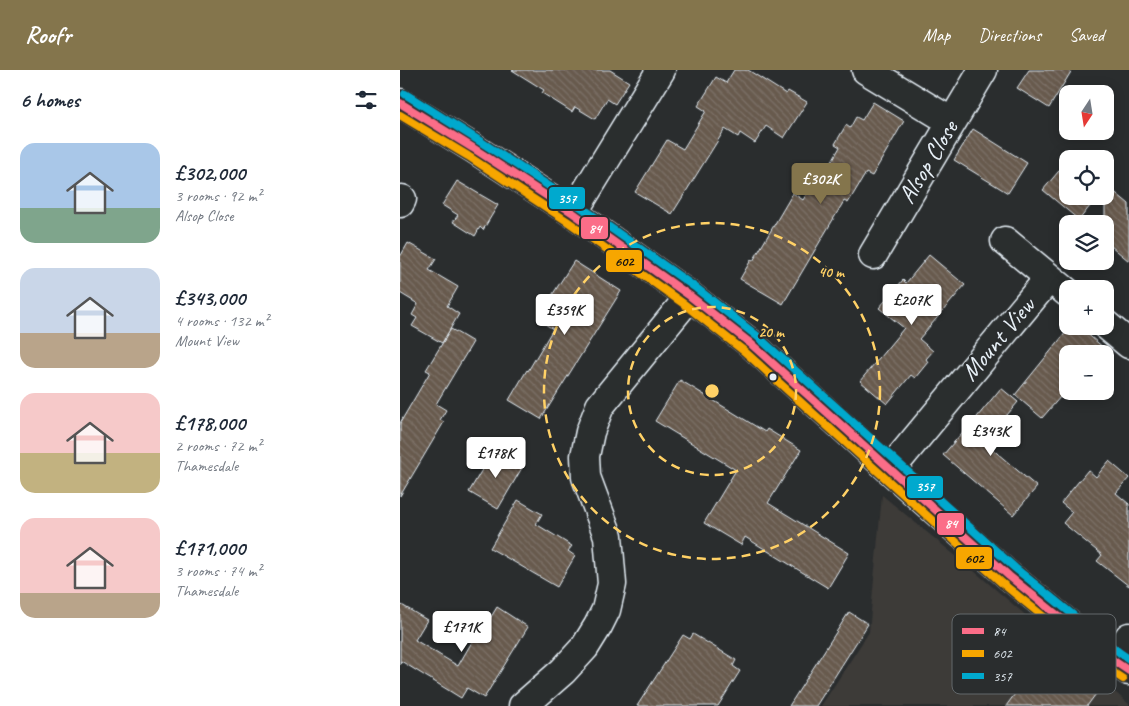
<!DOCTYPE html>
<html lang="en">
<head>
<meta charset="utf-8">
<style>
  body { margin:0; font-family:Caveat,sans-serif; background:#f2f2f3; color:#1f2937; height:100vh; display:flex; flex-direction:column; font-size:19px; white-space:nowrap }
  * { box-sizing:border-box; margin:0 }
  p { font-size:16px; color:#747a83 }
  .icon { flex:none; width:28px; height:28px; fill:none; stroke:currentColor; stroke-width:2; stroke-linecap:round; stroke-linejoin:round }
  .map { position:relative; flex:1; overflow:hidden }
  .sheet { display:flex; flex-direction:column; background:#fff; width:400px }
  .sheet>* { flex:none }
  .needle { width:32px; rotate:192deg }
  .controls { position:absolute; left:659px; top:15px; display:grid; gap:10px }
  .controls a { display:grid; place-items:center; width:55px; height:55px; border-radius:10px; background:#fff; box-shadow:0 2px 12px #0003; font-size:25px }
  .price { position:absolute; translate:-50% -42px; padding:0 11px; border-radius:5px; background:#fff; color:#222; font-size:16px; line-height:32px; filter:drop-shadow(0 1px 2px #0008) }
  .price::after { content:''; position:absolute; left:50%; top:30px; width:15px; height:11px; margin-left:-8px; background:inherit; clip-path:polygon(0 0,100% 0,50% 100%) }
  .price.current { background:#84754c; color:#fff }
  ul { padding:0; list-style:none }
  li { display:flex; align-items:center; gap:15px; height:125px; padding:0 20px }
  li span { display:grid; place-items:center; flex:none; width:140px; height:100px; border-radius:15px; color:#555 }
  li>.icon { margin-inline-start:auto }
  span .icon { width:60px; height:60px; fill:#fffc; stroke-width:1 }
  li b { font-size:21px }
  h2 { display:flex; justify-content:space-between; align-items:center; height:60px; padding:0 20px; font-size:21px }
  header { display:flex; align-items:center; gap:30px; box-sizing:border-box; height:70px; padding:0 25px; background:#84754c; color:#fff }
  header strong { font-size:24px }
  nav { display:flex; gap:28px; margin-inline-start:auto; font-size:18px }
  main { display:flex; flex:1; min-height:0 }
  .map>svg:first-child { display:block }
</style>
</head>
<body>
<header>
<strong>Roofr</strong>
<nav><a>Map</a><a>Directions</a><a>Saved</a></nav>
</header>
<main>
<section class="sheet">
<h2>6 homes<svg class="icon" aria-label="filters" viewBox="0 0 24 24"><path d="M4 7h16M4 17h16"/><circle cx="9" cy="7" r="2"/><circle cx="15" cy="17" r="2"/></svg></h2>
<ul>
<li><span style="background:linear-gradient(#a9c7e8 65%,#7fa58c 0)"><svg class="icon" aria-label="home" viewBox="0 0 24 24"><path d="M3 11l9-7 9 7M6 9v11h12V9"/></svg></span><div><b>£302,000</b><p>3 rooms · 92 m²</p><p>Alsop Close</p></div></li>
<li><span style="background:linear-gradient(#c9d6e8 65%,#b9a48a 0)"><svg class="icon" aria-label="home" viewBox="0 0 24 24"><path d="M3 11l9-7 9 7M6 9v11h12V9"/></svg></span><div><b>£343,000</b><p>4 rooms · 132 m²</p><p>Mount View</p></div></li>
<li><span style="background:linear-gradient(#f6c9c9 60%,#c2b280 0)"><svg class="icon" aria-label="home" viewBox="0 0 24 24"><path d="M3 11l9-7 9 7M6 9v11h12V9"/></svg></span><div><b>£178,000</b><p>2 rooms · 72 m²</p><p>Thamesdale</p></div></li>
<li><span style="background:linear-gradient(#f6c9c9 75%,#b9a48a 0)"><svg class="icon" aria-label="home" viewBox="0 0 24 24"><path d="M3 11l9-7 9 7M6 9v11h12V9"/></svg></span><div><b>£171,000</b><p>3 rooms · 74 m²</p><p>Thamesdale</p></div></li>
</ul>
</section>
<div class="map">
<svg width="729" height="636" viewBox="0 0 729 636">
  <defs>
    <pattern id="building-back-hatch" width="6" height="6" patternUnits="userSpaceOnUse" patternTransform="scale(1.25)"><rect width="6" height="6" fill="#675a4e"/><path d="M-1 5l2 2M0 0l6 6M5-1l2 2" fill="none" stroke="#7d7268"/></pattern>
  </defs>
  <rect width="100%" height="100%" fill="#2a2d2e"/>
  <filter id="ink" filterUnits="userSpaceOnUse"><feTurbulence type="fractalNoise" baseFrequency=".02" numOctaves="2"/><feDisplacementMap in="SourceGraphic" scale="10" xChannelSelector="R" yChannelSelector="G"/><feConvolveMatrix kernelMatrix="1 2 1 2 8 2 1 2 1" color-interpolation-filters="sRGB"/></filter>
  <g filter="url(#ink)">
    <path fill="#3c3a38" d="M482 425 580 506 729 634V636H421L469 562Z"/>
    <path fill="url(#building-back-hatch)" stroke="#e8f1f8" d="M112 0H210L229 12 215 34 207 29 195 49 175 37 172 42 142 23 144 20Z
      M334 0H348L386 24 388 21 407 32 384 68 366 56 355 73 340 63 338 67 325 59 272 144 235 122 267 70 283 79 306 41 298 36 316 7 326 13Z
      M629 0H672L649 38 617 18Z
      M473 32 504 51 472 106 466 103 448 133 444 131 383 234 340 209 351 190 353 191 393 123 403 130 413 113 418 115 440 77 435 74 446 55 450 58 456 47 462 50Z
      M573 59 627 93 608 123 554 90Z
      M668 90V126H698L679 150 643 120Z
      M57 111 98 135 83 160 80 157 75 166 53 152 58 145 42 135Z
      M705 114 729 134V191L705 171Z
      M8 173 36 189 29 200 58 217 47 236 59 244 42 273 12 256 17 248 12 245 18 234 0 223V187Z
      M529 185 565 215 519 269 533 281 526 289 528 292 515 308 511 305 487 334 460 311 504 258 479 238 503 210 506 213Z
      M174 191 221 221 141 349 109 330 127 300 128 301 153 259 140 251 154 229 151 227Z
      M671 256H678L711 284H668V318L642 348 615 325Z
      M51 259 73 272 36 334 46 340 40 350 44 352 0 426V353L30 302 26 300Z
      M280 310 365 362 367 359 401 380 368 433 449 483 428 518 345 467 341 475 304 453 336 400 255 351Z
      M601 318 618 332 584 372 637 417 613 445 543 385 567 357 568 358Z
      M94 379 123 396 98 439 69 422Z
      M709 391 729 408 716 423 729 434V516L697 491 702 485 663 453 672 442 661 433 688 400 696 407Z
      M118 430 142 444 136 454 172 476 168 481 175 486 157 517 90 478Z
      M0 534 27 550 15 570 58 596 76 565 79 567 97 537 128 557 84 628 67 618 61 628 1 591 0 594Z
      M449 542 468 554 416 636H389Z
      M293 564 336 590 333 596 340 601 318 636H237L283 565 290 569Z
      M649 578 701 617 687 636H606Z"/>
    <g fill="none" stroke-linecap="round" stroke-linejoin="round">
      <defs>
        <path id="minor" d="M466 0 552 52
          M0 33 73 78 173 143 290 226 350 273 521 428 609 506 714 591 729 601
          M0 133 2 129
          M173 143 261 0
          M605 171 668 223
          M473 185 583 0
          M705 254 729 274
          M490 400 649 208
          M714 591 729 567
          M123 636 163 601 185 577 198 556 206 540 212 514 208 466 186 407 185 386 190 362 200 336 290 226"/>
      </defs>
      <use href="#minor" stroke="#e8f1f8" stroke-width="31"/>
      <use href="#minor" stroke="#2a2d2e" stroke-width="28"/>
      <defs>
        <path id="bus-1" d="M0 33 73 78 173 143 290 226 350 273 609 506 714 591 729 601"/>
        <path id="bus-2" d="M0 45 68 86 167 151 284 234 344 281 602 513 708 599 723 609"/>
        <path id="bus-3" d="M5 24 78 70 178 135 296 218 357 266 615 498 720 583 729 589"/>
      </defs>
      <use href="#bus-1" stroke="#2a2d2e" stroke-width="11"/>
      <use href="#bus-2" stroke="#2a2d2e" stroke-width="11"/>
      <use href="#bus-3" stroke="#2a2d2e" stroke-width="11"/>
      <use href="#bus-1" stroke="#fb6d88" stroke-width="8"/>
      <use href="#bus-2" stroke="#f7a600" stroke-width="8"/>
      <use href="#bus-3" stroke="#00a9ce" stroke-width="8"/>
    </g>
  </g>
  <g fill="none" stroke="#ffd166" stroke-width="2.5" stroke-dasharray="9 6">
    <circle cx="312" cy="321" r="84"/>
    <circle cx="312" cy="321" r="168"/>
  </g>
  <circle fill="#e8f1f8" stroke="#2a2d2e" stroke-width="2" cx="373" cy="307" r="4.5"/>
  <g text-anchor="middle" dominant-baseline="central" stroke-width="4.5" stroke-linejoin="round" paint-order="stroke">
    <g font-size="25" fill="#e8f1f8" stroke="#2a2d2e">
      <text transform="translate(528 92) rotate(-59)">Alsop Close</text>
      <text transform="translate(598 269) rotate(-50)">Mount View</text>
    </g>
  </g>
  <rect x="552" y="544" width="164" height="80" rx="8" fill="#2a2d2e" stroke="#63686b" stroke-width="1"/>
  <rect x="562" y="558" width="22" height="6" fill="#fb6d88"/>
  <rect x="562" y="580" width="22" height="7" fill="#f7a600"/>
  <rect x="562" y="603" width="22" height="6" fill="#00a9ce"/>
  <g font-size="14" fill="#e8f1f8">
    <text x="593" y="566">84</text>
    <text x="593" y="588">602</text>
    <text x="593" y="611">357</text>
  </g>
  <circle cx="312" cy="321" r="8" fill="#ffd166" stroke="#2a2d2e" stroke-width="2.5"/>
  <g font-size="15" text-anchor="middle" font-weight="bold" fill="#ffd166" stroke="#2a2d2e" stroke-width="4.5" stroke-linejoin="round" paint-order="stroke">
    <text x="431" y="207">40 m</text>
    <text x="371" y="267">20 m</text>
  </g>
  <g stroke="#2a2d2e" stroke-width="2">
    <rect x="148" y="116" width="38" height="24" rx="5" fill="#00a9ce"/>
    <rect x="180" y="146" width="29" height="24" rx="5" fill="#fb6d88"/>
    <rect x="205" y="179" width="38" height="24" rx="5" fill="#f7a600"/>
    <rect x="506" y="405" width="38" height="24" rx="5" fill="#00a9ce"/>
    <rect x="536" y="442" width="29" height="24" rx="5" fill="#fb6d88"/>
    <rect x="555" y="476" width="38" height="24" rx="5" fill="#f7a600"/>
  </g>
  <g font-size="14" text-anchor="middle" font-weight="bold" fill="#fff">
    <text x="167" y="133">357</text>
    <text x="195" y="163">84</text>
    <text x="525" y="421">357</text>
    <text x="551" y="458">84</text>
  </g>
  <g font-size="14" text-anchor="middle" font-weight="bold" fill="#111">
    <text x="224" y="196">602</text>
    <text x="574" y="493">602</text>
  </g>
</svg>
<div class="controls">
<a><svg class="needle" viewBox="-14 -14 28 28"><path d="M0-13l5 13h-10z" fill="#e53935"/><path d="M0 13l5-13h-10z" fill="#747a83"/></svg></a>
<a><svg class="icon" aria-label="locate" viewBox="0 0 24 24"><circle cx="12" cy="12" r="6"/><path d="M12 2v4M12 18v4M2 12h4M18 12h4"/></svg></a>
<a><svg class="icon" aria-label="layers" viewBox="0 0 24 24"><path d="M12 4l9 5-9 5-9-5zM3 14l9 5 9-5"/></svg></a>
<a>+</a>
<a>−</a>
</div>
<b class="price current" style="left:421px;top:135px">£302K</b>
<b class="price" style="left:512px;top:256px">£207K</b>
<b class="price" style="left:165px;top:266px">£359K</b>
<b class="price" style="left:591px;top:387px">£343K</b>
<b class="price" style="left:96px;top:409px">£178K</b>
<b class="price" style="left:62px;top:583px">£171K</b>
</div>
</main>
</body>
</html>
